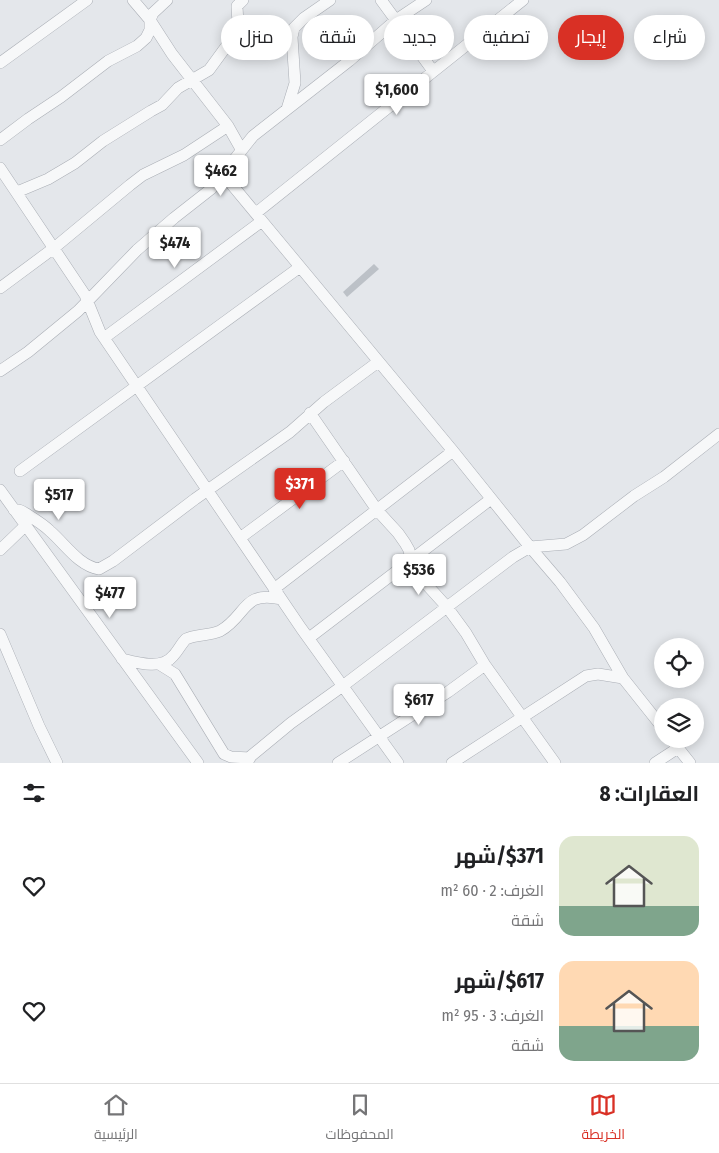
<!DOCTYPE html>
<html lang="ar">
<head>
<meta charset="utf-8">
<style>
  body { margin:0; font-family:"Fira Sans Condensed",Cairo,sans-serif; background:#f2f2f2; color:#202124; direction:rtl; height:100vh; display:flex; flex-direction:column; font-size:19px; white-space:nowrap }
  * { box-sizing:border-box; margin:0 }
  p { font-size:16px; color:#757577 }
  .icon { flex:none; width:28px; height:28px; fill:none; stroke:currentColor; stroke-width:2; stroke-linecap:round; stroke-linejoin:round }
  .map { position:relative; height:763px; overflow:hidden; direction:ltr }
  .drawer { display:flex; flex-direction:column; background:#fff; flex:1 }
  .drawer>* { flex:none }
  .top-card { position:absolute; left:15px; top:15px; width:690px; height:45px; direction:rtl; display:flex; gap:10px }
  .buttons { position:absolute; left:654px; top:638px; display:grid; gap:10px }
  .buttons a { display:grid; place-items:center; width:50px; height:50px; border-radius:50%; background:#fff; box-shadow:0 2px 12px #0003; font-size:25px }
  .price { position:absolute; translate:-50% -42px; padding:0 11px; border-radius:5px; background:#fff; color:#222; font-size:16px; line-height:32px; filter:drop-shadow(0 1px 2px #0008) }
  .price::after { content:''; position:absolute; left:50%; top:30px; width:15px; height:11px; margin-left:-8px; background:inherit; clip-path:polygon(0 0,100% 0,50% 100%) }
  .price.on { background:#d93025; color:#fff }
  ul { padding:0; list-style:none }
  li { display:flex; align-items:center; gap:15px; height:125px; padding:0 20px }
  li span { display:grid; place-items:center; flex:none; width:140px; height:100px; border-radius:15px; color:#555 }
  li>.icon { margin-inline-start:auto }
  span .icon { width:60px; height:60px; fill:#fffc; stroke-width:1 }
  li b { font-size:21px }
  h2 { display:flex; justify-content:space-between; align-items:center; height:60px; padding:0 20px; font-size:21px }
  .pill { padding:0 18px; border-radius:22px; background:#fff; box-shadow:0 2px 12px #0003; font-size:18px; line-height:45px }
  .pill.on { background:#d93025; color:#fff }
  .tabs { display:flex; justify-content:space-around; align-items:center; height:70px; border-top:1px solid #e0e0e0; background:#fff; font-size:14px; color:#757577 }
  .tabs a { display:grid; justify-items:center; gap:2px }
  .tabs .on { color:#d93025 }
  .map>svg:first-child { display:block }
</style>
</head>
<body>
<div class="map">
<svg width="719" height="763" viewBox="0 0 719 763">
  <rect width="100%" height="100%" fill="#e4e7eb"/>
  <path fill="#bcc1c7" d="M374 264 379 269 347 297 343 292Z"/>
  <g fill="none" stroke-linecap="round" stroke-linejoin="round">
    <defs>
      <path id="minor" d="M133 0 150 20 172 54 228 126 241 149
        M381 0 433 71
        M0 63 87 0
        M287 109 295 83 292 37 294 28 304 18 330 0
        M0 140 28 119 61 97 108 61 137 46 146 38 150 30V20L153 13 167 0
        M0 168 85 295 100 332 301 628 398 763
        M223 174 453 451 530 547 560 582 594 628 623 678 662 727
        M17 192 48 179 75 163 103 141 151 111 162 105 178 88 209 70 236 33 238 24 237 6 243 0
        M256 213 523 0
        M0 288 54 248 130 185 143 175 184 155 228 126
        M104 338 262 221
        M0 371 28 352 78 311 137 250 174 218 211 189 253 136 349 61 396 20 426 0
        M310 413 377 510 398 533 405 543 409 550 412 566 418 575 447 607 466 633 485 665 555 763
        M20 471 300 267
        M0 490 198 763
        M14 510C20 509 23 512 28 515 36 520 44 525 50 531 65 544 79 566 99 569L113 561 195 499 290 432 324 402 378 362
        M240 538 344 461
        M0 550 26 525
        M274 589 453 451
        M0 634 39 726 57 763
        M309 638 491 499
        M122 659C138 663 162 670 173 656 178 651 181 644 186 639 196 634 209 636 220 631 247 616 242 590 281 599
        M159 664 175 674 224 754 231 757 250 758
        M671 739 690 763
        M247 763 251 756 291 723 344 685 513 557 530 547 566 544 583 535 634 496 664 477 719 434
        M338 763 448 692 485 665
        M452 763 586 676 598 674 623 678
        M655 763 678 748"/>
    </defs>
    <use href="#minor" stroke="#aaaeb5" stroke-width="12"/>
    <use href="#minor" stroke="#f7f8f9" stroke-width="11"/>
  </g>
</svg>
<div class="buttons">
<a><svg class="icon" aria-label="locate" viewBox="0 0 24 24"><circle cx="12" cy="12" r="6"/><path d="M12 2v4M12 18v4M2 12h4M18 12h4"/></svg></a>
<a><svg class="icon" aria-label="layers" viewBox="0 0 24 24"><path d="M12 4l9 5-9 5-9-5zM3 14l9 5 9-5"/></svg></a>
</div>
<b class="price" style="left:397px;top:116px">$1,600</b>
<b class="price" style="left:221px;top:197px">$462</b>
<b class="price" style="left:175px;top:269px">$474</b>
<b class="price on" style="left:300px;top:510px">$371</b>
<b class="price" style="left:59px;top:521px">$517</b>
<b class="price" style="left:419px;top:596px">$536</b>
<b class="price" style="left:110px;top:619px">$477</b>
<b class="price" style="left:419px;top:726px">$617</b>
<div class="top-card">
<a class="pill">شراء</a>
<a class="pill on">إيجار</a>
<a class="pill">تصفية</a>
<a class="pill">جديد</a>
<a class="pill">شقة</a>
<a class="pill">منزل</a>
</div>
</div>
<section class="drawer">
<h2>العقارات: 8<svg class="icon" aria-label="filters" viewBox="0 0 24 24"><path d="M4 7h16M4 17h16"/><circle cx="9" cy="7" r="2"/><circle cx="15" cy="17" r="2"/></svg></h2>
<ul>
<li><span style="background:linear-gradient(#dfe7d0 70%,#7fa58c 0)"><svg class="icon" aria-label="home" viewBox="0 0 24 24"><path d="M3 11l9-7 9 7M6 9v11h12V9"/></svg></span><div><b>$371/شهر</b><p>الغرف: 2 · 60 m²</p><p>شقة</p></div><svg class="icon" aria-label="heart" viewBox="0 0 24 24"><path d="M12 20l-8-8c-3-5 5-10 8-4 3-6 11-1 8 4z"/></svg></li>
<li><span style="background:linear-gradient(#ffd9b3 65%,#7fa58c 0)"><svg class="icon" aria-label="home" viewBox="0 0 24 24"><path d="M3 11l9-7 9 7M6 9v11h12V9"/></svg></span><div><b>$617/شهر</b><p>الغرف: 3 · 95 m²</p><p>شقة</p></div><svg class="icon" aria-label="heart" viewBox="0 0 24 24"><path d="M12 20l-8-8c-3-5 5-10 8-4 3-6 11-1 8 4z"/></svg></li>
</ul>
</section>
<nav class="tabs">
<a class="on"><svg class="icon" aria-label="map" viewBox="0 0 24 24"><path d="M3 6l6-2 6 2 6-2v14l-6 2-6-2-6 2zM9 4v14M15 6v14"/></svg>الخريطة</a>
<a><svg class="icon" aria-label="saved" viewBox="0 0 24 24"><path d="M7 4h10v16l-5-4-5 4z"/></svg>المحفوظات</a>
<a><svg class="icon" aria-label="home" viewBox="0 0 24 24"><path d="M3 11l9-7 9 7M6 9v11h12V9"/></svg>الرئيسية</a>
</nav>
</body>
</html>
